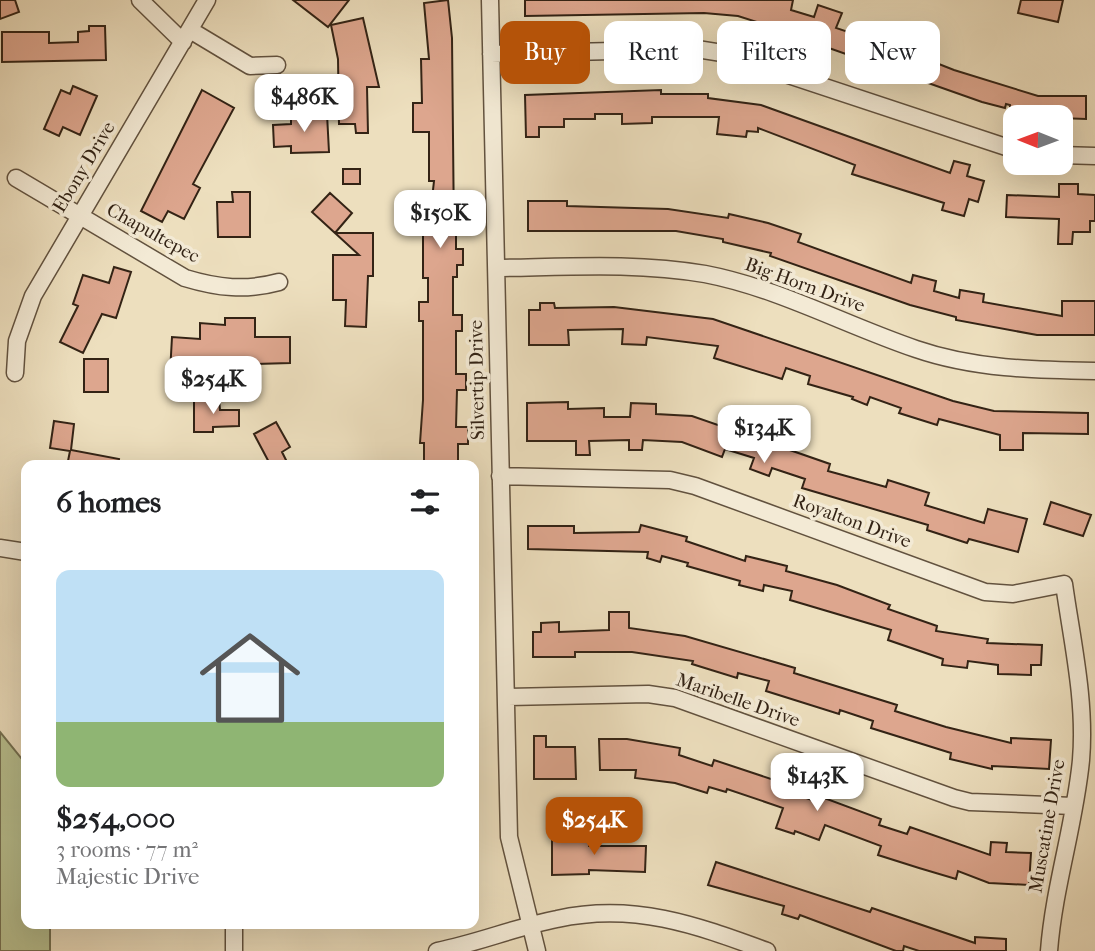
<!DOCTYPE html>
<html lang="en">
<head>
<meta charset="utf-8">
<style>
  body { margin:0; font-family:"IM FELL French Canon",serif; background:#f2f2f2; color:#202124; height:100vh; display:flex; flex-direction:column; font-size:26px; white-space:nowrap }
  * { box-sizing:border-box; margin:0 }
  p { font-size:23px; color:#757577 }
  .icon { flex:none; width:38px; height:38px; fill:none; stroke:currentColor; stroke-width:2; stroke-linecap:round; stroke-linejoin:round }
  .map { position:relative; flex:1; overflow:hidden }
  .sheet { position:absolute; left:21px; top:460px; width:458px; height:469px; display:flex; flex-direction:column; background:#fff; border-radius:14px; box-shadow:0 7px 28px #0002 }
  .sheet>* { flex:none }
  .top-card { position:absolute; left:500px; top:21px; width:488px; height:63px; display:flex; gap:14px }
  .needle { width:46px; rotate:271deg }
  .buttons { position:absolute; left:1003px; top:105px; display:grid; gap:14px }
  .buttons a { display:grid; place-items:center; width:70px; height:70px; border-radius:14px; background:#fff; box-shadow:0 7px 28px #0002; font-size:35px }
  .price { position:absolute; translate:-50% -60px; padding:0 16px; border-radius:14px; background:#fff; color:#222; font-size:23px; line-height:46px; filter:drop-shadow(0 2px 4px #0008) }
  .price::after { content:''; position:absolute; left:50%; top:42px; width:21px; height:16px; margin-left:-10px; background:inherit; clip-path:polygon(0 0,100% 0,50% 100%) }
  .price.active { background:#b45309; color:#fff }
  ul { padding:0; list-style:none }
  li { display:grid; align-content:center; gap:14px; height:371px; padding:0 35px }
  li span { display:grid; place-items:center; height:217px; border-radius:14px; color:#555 }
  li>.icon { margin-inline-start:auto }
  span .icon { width:126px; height:126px; fill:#fffc; stroke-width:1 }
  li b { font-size:30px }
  h2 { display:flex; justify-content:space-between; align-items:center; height:84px; padding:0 35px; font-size:30px }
  .tag { padding:0 24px; border-radius:14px; background:#fff; box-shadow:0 7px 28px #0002; font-size:24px; line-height:63px }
  .tag.active { background:#b45309; color:#fff }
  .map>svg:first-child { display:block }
</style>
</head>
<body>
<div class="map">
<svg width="1095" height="951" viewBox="0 0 1095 951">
  <rect width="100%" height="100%" fill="#eddfbe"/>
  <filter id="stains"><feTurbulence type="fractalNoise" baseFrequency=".00286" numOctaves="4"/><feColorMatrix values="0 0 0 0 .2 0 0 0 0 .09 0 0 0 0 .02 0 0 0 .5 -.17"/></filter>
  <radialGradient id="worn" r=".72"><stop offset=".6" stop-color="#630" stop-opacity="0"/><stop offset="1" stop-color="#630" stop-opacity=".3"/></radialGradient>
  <path fill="#b9c191" stroke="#767253" stroke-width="2" d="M0 732 26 764V924H50V951H0Z"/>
  <path fill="#dda68e" stroke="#332315" stroke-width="2" d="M0 0H15L19 12 0 19Z
    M293 0H349L328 27Z
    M448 0 452 38 454 235H456V249H463V265H457V277H453V315H462V331H456V374H466V390H457L456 427H468V444H458V466H424V443H420L423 400V321H419V302H428V278H423V235H428L434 181H429V132H413V103H422L421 59H429L424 3Z
    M525 0H793L791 10 814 17 818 5 842 13 836 28 860 36 863 26 891 34 888 44 954 70 1038 96H1086V119L1032 117 1010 110V105L1006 104 1005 108 982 102 829 48 827 53 817 50 815 58 802 53 807 38 738 16 704 13 525 16Z
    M1021 0H1063L1058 22 1018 13Z
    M363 18 379 87H367L368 133H356L355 124H339L338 59 331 25Z
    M89 26H105L106 60 2 62V32H49V43L78 42V32L89 31Z
    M73 86 97 96 80 135 63 127 59 136 44 129 61 90 70 94Z
    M202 90 234 108 193 184 200 188 184 219 168 211 162 222 141 211Z
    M661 90V94H708V98L761 105 950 173 954 161 970 165 967 176 984 181 978 202 969 199 964 216 942 210 944 203 852 174 855 165 758 128V132L747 131 746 137 717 134 719 117H652V123L622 124V114H595V119H564V127H539V137H526L525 95Z
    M327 114 329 152 291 153V146L274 147 273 125 291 124V115Z
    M343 169H360V184H343Z
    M1059 184H1078V194L1095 195V221H1090V232H1073L1072 244H1058L1059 219 1006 217 1007 195 1059 197Z
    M232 192H250V237H218L217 202H233Z
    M330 193 352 213 335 233 312 212Z
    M528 201H567V206L668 209 728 218 729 214 768 223 801 234 798 242 911 283 913 275 936 281 934 291 959 298 960 290 984 294 983 302 1062 316V301H1095V335H1037L956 320V317L910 305 770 256 771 253 723 242V239L676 231H528Z
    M335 233H373V276H368L366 327 345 326 346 300H333V255H359Z
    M114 267 131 272 116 318 102 314 83 353 60 342 78 306 73 304 83 275 109 283Z
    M540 303H554L555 308 614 307 713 319 953 401 994 411 1088 413V434L1023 433V450H1000V435L939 419 937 425 899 413 901 408 870 397 867 405 852 399 853 397 808 384 810 376 786 368 782 379 714 358 718 346 647 337 646 345 622 344 623 329 568 330 569 345H529V310H540Z
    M225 318H255V337H290V363L256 364V377L170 373 172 337 200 339V323L225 325Z
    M84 359H108V392H84Z
    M219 399 220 410H239V426L213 427V432H194V400Z
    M568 402V409L604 408V417H630L631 403 656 404V414L692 416 830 464 828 471 886 487 888 480 929 493 925 505 984 523 988 509 1027 519 1018 552 969 539 967 543 927 530 928 525 802 488 805 479 772 468 769 476 750 469 754 458 725 449 722 457 682 442 643 440 642 450H629V440L589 441 590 455H576V441H527V403Z
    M54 421 74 424 71 450 119 459 118 466H67L70 451 50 448Z
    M276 422 290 447 282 452 289 466H271L254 434Z
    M1051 502 1091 515 1083 536 1044 524Z
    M641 525 687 537 686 541 745 561 746 556 787 566 786 571 837 585 890 605 888 609 937 626 936 631 988 639 987 643 1042 645 1041 665H1031V675L998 674V665L968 661 967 668 942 665 943 659 888 640 891 630 790 600 792 591 764 585 763 591 739 585 740 581 687 566 688 563 662 556 660 562 647 558 648 552 528 549V526H574V533L639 532Z
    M609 612H629V628L685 636 795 668 794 673 897 705 895 711 946 727 1011 743V738L1051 740 1049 769 992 766V769L950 759 951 753 871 728 873 721 840 710 839 714 766 691 769 681 738 673 737 678 692 664 693 661 632 652H575V657H533V632H541V623L559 622V632L609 630Z
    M534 736H546V747H575L576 779H534Z
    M599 739H627L680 748 679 755 712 766 714 760 783 783 782 789 817 802 819 796 881 819 879 825 907 834 910 827 990 855 991 842 1007 843 1006 852 1031 853 1029 885 989 883 958 871 956 879 919 868 878 855 881 846 825 825 819 840 795 831 794 834 776 828 783 808 727 789 726 792 709 787 707 793 675 783 635 778 636 770H600Z
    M589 836V846H646L645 872 589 870V874L552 875V837Z
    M716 862 870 912 872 908 975 943V937L1006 939V951H919L904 946 903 951H896L800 915 798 919 782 914 784 906 708 885Z"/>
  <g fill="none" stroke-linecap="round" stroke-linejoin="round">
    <defs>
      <path id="minor" d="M140 0 183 42
        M490 0 509 837 537 951
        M190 30 250 66 277 65
        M491 54 697 49 722 53 1015 150
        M1060 155 1095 156
        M16 178 185 278C218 288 246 291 279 282
        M497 268C566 267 636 262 705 274 778 288 845 325 916 349 974 369 1035 370 1095 371
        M15 373 17 341 33 296 207 0
        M500 476 670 480 695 486 985 592 1013 594 1064 584C1072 641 1086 701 1081 760 1075 824 1054 886 1049 951
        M0 548 26 552
        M507 697 648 694 675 698 954 798 970 802 1073 806
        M234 951V924
        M437 951C478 943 516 927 557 919 634 902 696 925 767 951"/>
    </defs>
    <use href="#minor" stroke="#62523f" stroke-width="19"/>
    <use href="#minor" stroke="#f3ead5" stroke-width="16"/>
  </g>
  <g text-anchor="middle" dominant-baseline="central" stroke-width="7" stroke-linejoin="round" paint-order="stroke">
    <g font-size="19" fill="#332315" stroke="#f3ead5">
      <text transform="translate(84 167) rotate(-59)">Ebony Drive</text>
      <text transform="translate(153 233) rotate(29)">Chapultepec</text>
      <text transform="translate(805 285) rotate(20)">Big Horn Drive</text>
      <text transform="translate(477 380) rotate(-91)">Silvertip Drive</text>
      <text transform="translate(852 521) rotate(20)">Royalton Drive</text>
      <text transform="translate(738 700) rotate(19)">Maribelle Drive</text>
      <text transform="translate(1047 826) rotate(-80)">Muscatine Drive</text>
    </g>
  </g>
  <rect width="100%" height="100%" filter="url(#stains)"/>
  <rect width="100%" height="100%" fill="url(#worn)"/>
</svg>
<div class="buttons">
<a><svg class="needle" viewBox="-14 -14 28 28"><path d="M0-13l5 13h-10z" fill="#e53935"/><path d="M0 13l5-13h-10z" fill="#757577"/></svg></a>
</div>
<b class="price" style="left:304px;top:134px">$486K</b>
<b class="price" style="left:440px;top:250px">$150K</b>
<b class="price" style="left:213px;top:416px">$254K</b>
<b class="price" style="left:764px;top:465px">$134K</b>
<b class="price" style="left:817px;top:813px">$143K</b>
<b class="price active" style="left:594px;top:857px">$254K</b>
<div class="top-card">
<a class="tag active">Buy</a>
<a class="tag">Rent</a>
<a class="tag">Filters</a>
<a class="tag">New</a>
</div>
<section class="sheet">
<h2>6 homes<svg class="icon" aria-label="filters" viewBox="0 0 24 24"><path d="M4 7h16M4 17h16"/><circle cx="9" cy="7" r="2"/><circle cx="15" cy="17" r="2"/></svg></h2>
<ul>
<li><span style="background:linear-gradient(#bfe0f5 70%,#8fb573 0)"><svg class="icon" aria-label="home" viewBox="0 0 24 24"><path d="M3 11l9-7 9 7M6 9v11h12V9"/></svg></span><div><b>$254,000</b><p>3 rooms · 77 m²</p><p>Majestic Drive</p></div></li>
</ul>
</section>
</div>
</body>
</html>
